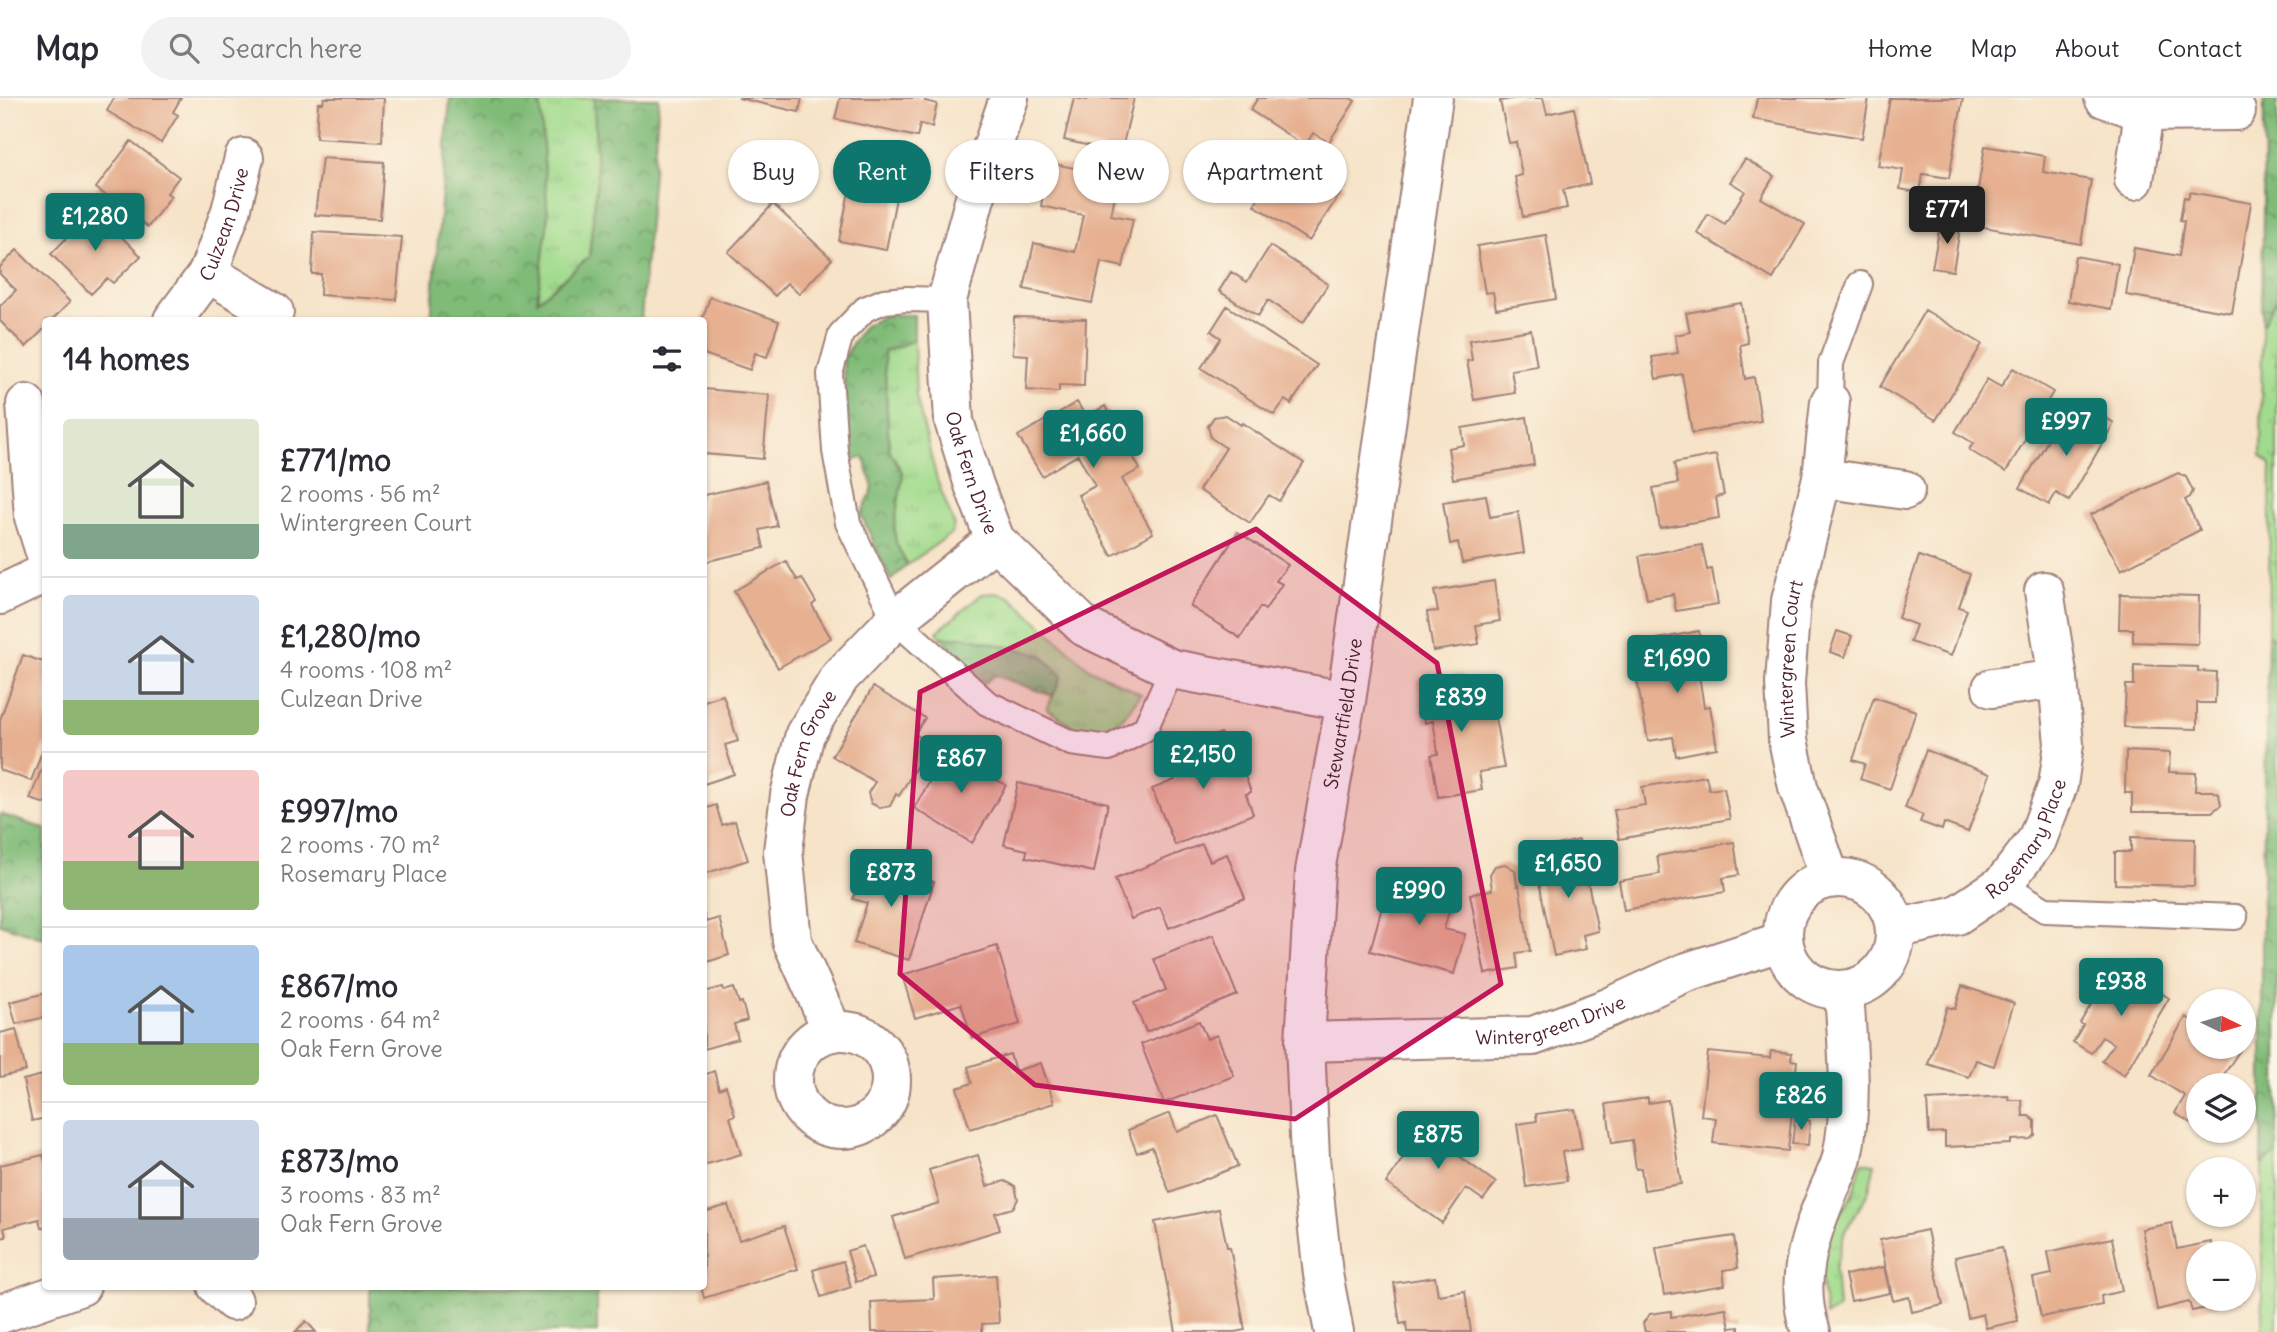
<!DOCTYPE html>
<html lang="en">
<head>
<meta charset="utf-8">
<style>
  body { margin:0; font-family:Delius,sans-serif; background:#f2f2f3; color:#2b2b33; height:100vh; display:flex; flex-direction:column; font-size:26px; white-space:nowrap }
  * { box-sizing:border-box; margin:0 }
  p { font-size:23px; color:#7c7c81 }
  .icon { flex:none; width:38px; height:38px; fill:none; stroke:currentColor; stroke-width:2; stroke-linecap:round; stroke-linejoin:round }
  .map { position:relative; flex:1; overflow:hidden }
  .drawer { position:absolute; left:42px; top:219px; width:665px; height:973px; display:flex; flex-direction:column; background:#fff; border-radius:7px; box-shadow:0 2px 5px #0004 }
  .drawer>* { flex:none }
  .hud { position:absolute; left:728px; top:42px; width:665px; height:63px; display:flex; gap:14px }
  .needle { width:46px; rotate:95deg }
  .fabs { position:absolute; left:2186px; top:891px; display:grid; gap:14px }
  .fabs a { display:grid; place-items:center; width:70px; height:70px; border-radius:50%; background:#fff; box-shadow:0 2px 5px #0004; font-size:35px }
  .price { position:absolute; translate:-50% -60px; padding:0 16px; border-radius:7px; background:#0f766e; color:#fff; font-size:23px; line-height:46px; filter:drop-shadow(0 2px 4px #0008) }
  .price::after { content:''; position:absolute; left:50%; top:42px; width:21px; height:16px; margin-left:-10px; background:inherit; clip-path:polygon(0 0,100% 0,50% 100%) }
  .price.selected { background:#222; color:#fff }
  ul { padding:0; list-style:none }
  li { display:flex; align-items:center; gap:21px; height:175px; padding:0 21px }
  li+li { border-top:2px solid #e1e1e2 }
  li span { display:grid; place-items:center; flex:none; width:196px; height:140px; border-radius:7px; color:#555 }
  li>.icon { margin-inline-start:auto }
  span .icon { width:84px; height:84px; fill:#fffc; stroke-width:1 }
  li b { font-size:30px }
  h2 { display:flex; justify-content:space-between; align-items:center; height:84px; padding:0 21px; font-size:30px }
  .pill { padding:0 24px; border-radius:32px; background:#fff; box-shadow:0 2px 5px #0004; font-size:24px; line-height:63px }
  .pill.selected { background:#0f766e; color:#fff }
  header { display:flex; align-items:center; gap:42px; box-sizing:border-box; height:98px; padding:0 35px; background:#fff; border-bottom:2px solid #e1e1e2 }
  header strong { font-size:33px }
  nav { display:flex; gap:38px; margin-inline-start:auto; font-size:24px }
  .search { width:490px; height:63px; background:#f2f2f3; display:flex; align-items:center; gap:18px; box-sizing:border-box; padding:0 24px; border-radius:38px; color:#7c7c81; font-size:26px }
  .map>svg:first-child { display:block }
</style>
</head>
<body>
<header>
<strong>Map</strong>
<div class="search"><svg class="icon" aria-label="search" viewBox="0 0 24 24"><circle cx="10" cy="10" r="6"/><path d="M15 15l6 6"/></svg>Search here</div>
<nav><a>Home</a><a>Map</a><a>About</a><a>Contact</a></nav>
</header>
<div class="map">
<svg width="2277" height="1234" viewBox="0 0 2277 1234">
  <defs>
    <pattern id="grass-tufts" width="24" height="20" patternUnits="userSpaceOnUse" patternTransform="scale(1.75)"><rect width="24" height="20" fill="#a1db8d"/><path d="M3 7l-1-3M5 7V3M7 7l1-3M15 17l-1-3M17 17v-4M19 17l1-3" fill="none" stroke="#8cbc7a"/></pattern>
    <pattern id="forest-crowns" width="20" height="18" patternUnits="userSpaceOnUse" patternTransform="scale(1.75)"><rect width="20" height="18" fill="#80bb78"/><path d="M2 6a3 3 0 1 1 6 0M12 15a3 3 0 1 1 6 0" fill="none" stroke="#6b9763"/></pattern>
  </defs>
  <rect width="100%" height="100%" fill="#fcf5e5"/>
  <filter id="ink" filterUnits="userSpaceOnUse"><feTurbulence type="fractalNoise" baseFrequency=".0143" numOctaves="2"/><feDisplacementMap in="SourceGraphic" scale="14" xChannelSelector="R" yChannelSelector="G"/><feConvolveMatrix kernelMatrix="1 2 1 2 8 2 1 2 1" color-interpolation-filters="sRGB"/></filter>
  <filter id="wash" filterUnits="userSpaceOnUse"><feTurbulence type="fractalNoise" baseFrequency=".00686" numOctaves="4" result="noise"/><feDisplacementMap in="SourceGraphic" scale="28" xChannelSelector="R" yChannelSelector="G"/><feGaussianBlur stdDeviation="1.57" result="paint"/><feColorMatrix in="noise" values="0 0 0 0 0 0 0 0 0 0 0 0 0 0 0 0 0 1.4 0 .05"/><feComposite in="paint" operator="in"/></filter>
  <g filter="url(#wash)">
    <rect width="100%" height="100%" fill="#f6e3c8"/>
    <path fill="url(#grass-tufts)" stroke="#767d5c" stroke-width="2" d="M540 0H594L597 81 589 159 536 204 548 122Z
      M2277 200V543L2268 536 2271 367 2261 358 2262 227Z
      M914 242 916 298 937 382 954 426 952 435 907 467 896 445 894 429 903 376 889 351 884 254Z
      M998 495 1010 499 1090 571 1141 596 1122 621 1104 633 1076 630 1047 611 1062 578 1041 557 966 539H941L937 534 982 496Z
      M2277 1055V1234H2262V1067Z
      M1862 1064 1875 1066 1868 1095 1845 1133 1835 1171 1838 1211 1826 1218 1820 1170 1829 1134 1852 1097Z"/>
    <path fill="url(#forest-crowns)" stroke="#656d52" stroke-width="2" d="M450 0H540L548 122 537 203 589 159 597 80 594 0H659L641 222H431Z
      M2264 0H2277V200L2262 227Z
      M885 217H914V242L884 254 889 351 903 376 894 429 896 445 907 467 891 482 861 417 873 390 864 359 849 364 843 261 863 229Z
      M2268 536 2277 544V1055L2262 1067V828Z
      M941 539H966L1041 557 1062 578 1053 598 994 577 985 585Z
      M0 716 45 731V841L0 826Z
      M370 1188H597V1234H370Z"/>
    <g id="blocks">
      <path fill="#e6b091" d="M114 0H181L173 14 178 17 161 45 107 13Z
        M324 0H384L382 44 316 40 318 5H323Z
        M738 0H802L799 14Z
        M840 0H925V3L937 6 932 29 920 26 917 39 835 21Z
        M1074 0 1087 2 1088 0H1134L1121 55 1064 42Z
        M1258 0H1350L1355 3 1329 44 1313 35 1305 48 1250 12Z
        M1516 0H1543L1547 16 1574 10 1590 86 1563 92 1567 110 1523 119 1515 79 1522 77 1516 44 1509 45 1500 3Z
        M1757 0H1869L1862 40 1753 21Z
        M1890 0H1963L1949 80 1923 76 1920 95 1900 91 1903 72 1878 68Z
        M131 43 179 79 167 95 171 98 148 129 96 90Z
        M1985 48 2045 58 2043 74 2091 82 2081 146 1972 127Z
        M853 52 898 60 893 82 899 84 886 152 839 143 851 83H847Z
        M1289 52 1345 88 1309 143 1254 107Z
        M322 60 384 64 380 121 315 117Z
        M1745 61 1774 78 1761 100 1805 126 1773 181 1697 135 1708 116 1725 126 1745 93 1730 84Z
        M1049 65 1119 79 1111 117 1133 121 1123 169 1101 164 1092 205 1024 191 1034 145 1075 154 1083 117 1041 108Z
        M2190 94 2251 105 2232 215 2126 197 2134 150 2179 158 2184 123 2180 122 2184 99 2188 100Z
        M773 106 832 161 799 196 787 185 775 198 728 154Z
        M94 112 141 158 113 185 107 180 91 196 51 156Z
        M1941 122 1961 125 1953 173 1932 170Z
        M314 134 402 139 396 202 320 197 321 176H312Z
        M1546 137 1556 201 1496 211 1493 194 1485 195 1477 148Z
        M1270 148 1328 186 1303 225 1268 202 1258 218 1219 193 1231 174 1247 184Z
        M17 152 70 204 52 222H46V229L26 249 0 223V208L16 192 0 176V169Z
        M2075 158 2118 166 2111 211 2068 203Z
        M710 199 779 223 767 259 755 255 750 272 704 256 702 222Z
        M1741 205 1748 245 1740 247 1745 281 1754 279 1761 323 1692 335 1682 276 1656 281 1652 259 1678 255 1675 237 1690 234 1686 215Z
        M1227 208 1317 267 1291 306 1285 302 1274 317 1201 270 1221 240 1211 233Z
        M1925 212 1982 246 1936 322 1880 289Z
        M1014 219 1086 221 1084 288 1059 287V294L1026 292 1028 257 1013 256Z
        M1531 232 1537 268 1511 272 1515 295 1474 302 1467 263 1472 262 1469 242Z
        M2013 270 2053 294 2006 374 1969 352 1973 345 1955 334 1987 281 2001 289Z
        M704 291 769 297 763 361 704 356Z
        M1077 304 1086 319 1105 308 1140 371 1122 381 1153 435 1112 458 1078 397 1095 388 1078 357 1042 378 1018 338Z
        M2092 311 2114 325 2069 403 2056 395 2049 407 2020 390 2061 320 2080 332Z
        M1226 317 1241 327 1242 325 1304 365 1279 403 1269 397 1250 425 1199 392 1226 350 1211 340 1208 328 1214 319Z
        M1527 319 1534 367 1453 381 1448 350 1464 347 1462 330Z
        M1716 357 1724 397 1716 399 1719 420 1660 430 1653 390 1678 385 1674 365Z
        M2178 375 2186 379 2193 393 2190 399 2185 402 2200 432 2121 472 2090 417Z
        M766 383 777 428 760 432 764 450 704 464V397Z
        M1486 397 1490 419 1518 414 1524 455 1462 465 1458 444 1450 446 1443 404Z
        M1238 434 1288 467 1276 483 1282 486 1265 512 1260 509 1240 540 1190 508Z
        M1702 447 1707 472 1712 471 1718 506 1676 513 1673 496 1647 501 1639 458Z
        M1919 458 1970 476 1959 509 1967 512 1951 558 1910 544 1916 527 1898 520Z
        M786 463 797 482 802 480 816 504 812 507 831 540 778 570 734 493Z
        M1494 483 1500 523 1476 527 1479 546 1433 553 1427 514 1438 513 1434 493Z
        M2120 496 2199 498 2198 546 2133 544V531H2119Z
        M1699 533 1706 576 1699 577 1704 609 1710 608 1717 650 1676 658 1673 639 1648 643 1634 565 1660 561 1657 541Z
        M1837 533 1852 538 1845 559 1830 554Z
        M23 557 46 565V643L31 683 0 672V622Z
        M2134 567 2198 569V573L2216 574 2215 605H2197V631L2124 629 2126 587H2134Z
        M1462 576 1465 594 1490 590 1504 670 1479 674 1482 692 1438 699 1431 657 1438 656 1436 640 1433 623 1425 625 1418 583Z
        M873 589 925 620 915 636 930 645 899 698 896 696 890 708 880 710 871 705 868 695 875 684 832 658Z
        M723 597 738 643 725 647 734 676 704 686V603Z
        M1874 599 1916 613 1890 691 1860 681 1865 666 1853 662Z
        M1221 635 1236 673 1242 670 1251 694 1246 696 1253 716 1175 747 1152 691 1175 682 1166 657Z
        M948 652 965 662 967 657 991 671 987 676 1006 687 972 745 914 710Z
        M1926 652 1990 676 1968 734 1944 725 1942 732 1920 724 1923 717 1905 710Z
        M2126 653 2170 655 2169 674 2196 675 2195 693H2213L2219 696 2221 707 2212 714H2132V695H2125Z
        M46 660V706L30 701Z
        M1706 678 1709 692 1724 690 1730 721 1619 741 1614 712 1645 707 1642 689Z
        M1018 685 1108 705 1094 774 1026 759 1027 752 1004 747Z
        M716 707 722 727 735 723 748 762 704 776V711Z
        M2131 739 2195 741 2194 788 2115 786V754H2131Z
        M1579 742 1598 833 1583 837 1586 851 1554 858 1538 779 1554 776 1548 749Z
        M1734 744 1739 777 1723 780 1725 794 1624 812 1619 783 1660 776 1657 758Z
        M1202 746 1210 763 1227 756 1245 800 1169 830 1160 809 1131 821 1115 781Z
        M868 764 879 768V766L934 784 909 862 854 845 867 805 853 801 859 780 863 781Z
        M1505 766 1515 772 1517 788 1519 787 1530 853 1516 855 1518 870 1485 876 1470 796 1492 792 1490 776 1495 768Z
        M1435 778 1457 784 1444 831 1465 836 1454 876 1370 853 1388 787 1429 798Z
        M704 816 706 824 719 820 729 857 704 865Z
        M1213 837 1237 897 1146 934 1134 905 1166 892 1154 861Z
        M997 848 1020 926 972 940 961 906 915 920 902 877Z
        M2115 867 2169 900 2124 977 2102 963 2114 946 2102 939 2091 955 2073 944 2083 927 2080 925Z
        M1962 888 2014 905 1994 968 1976 962 1969 979 1928 966 1947 909 1955 911Z
        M723 889 724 893 734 890 739 905 742 904 747 922 734 926 738 941 704 951V894Z
        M46 895V919L16 926 10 904Z
        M2186 919 2198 926V948H2235L2240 952 2219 984 2224 987H2198V1021L2194 1027 2175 1015 2185 998 2151 977Z
        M1199 923 1207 941 1217 937 1234 978 1164 1005 1141 946Z
        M16 931 26 973 0 979V935Z
        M1771 953 1792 955 1791 962 1797 963 1788 1053 1713 1045 1716 1020 1701 1018 1708 954 1770 960Z
        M1010 956 1015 973 1041 965 1054 1005 970 1031 957 990 972 985 968 969Z
        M714 973 719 991 726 988 735 1017 730 1019 741 1056 704 1067V977Z
        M46 976V1020L32 1023 23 982Z
        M2008 998 2009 1002H2022L2023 1018H2029L2035 1023V1037L2030 1041 2011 1042V1046L1945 1049V1034L1929 1035 1927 1002Z
        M1648 1000V1005L1668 1002 1681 1086 1644 1092 1641 1070 1636 1071 1632 1042 1612 1045 1606 1006Z
        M1575 1011 1582 1051 1562 1054 1567 1083 1526 1089 1517 1026 1537 1023 1536 1016Z
        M1170 1015 1177 1034 1217 1017 1238 1068 1170 1095 1152 1049 1137 1055 1128 1032Z
        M1434 1015 1467 1038 1455 1055 1496 1085 1483 1102 1466 1090 1442 1125 1386 1085Z
        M1795 1021 1810 1023 1808 1047 1792 1046Z
        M43 1057 46 1066V1129L41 1130 39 1121 4 1130 6 1139 0 1140V1067Z
        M978 1057 987 1088 1005 1083 1015 1088 1018 1101 1013 1110 995 1115 1000 1132 905 1161 893 1119 939 1105 929 1072Z
        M728 1107 739 1142 784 1128 798 1171 704 1200 701 1188H704V1114Z
        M1219 1111 1227 1149H1230L1245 1232 1235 1234H1176L1155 1124Z
        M2172 1125 2177 1151 2211 1144 2213 1155H2198V1200L2244 1202 2192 1213 2189 1204 2157 1212 2142 1131Z
        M1927 1132 1943 1207 1912 1214 1909 1199 1893 1203 1880 1142Z
        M1734 1138 1738 1170 1723 1172 1725 1187 1664 1197 1656 1150Z
        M2112 1140 2122 1193 2101 1198 2102 1207 2041 1219 2033 1180 2052 1176 2048 1154Z
        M863 1148 873 1179 856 1184 847 1153Z
        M2002 1149 2018 1223 1986 1230 1983 1216 1968 1220 1955 1159Z
        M843 1163 851 1189 821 1199 813 1172Z
        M1884 1169 1890 1195 1851 1203 1845 1177Z
        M996 1177 999 1225 982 1226V1234H872L871 1204 934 1201 933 1181Z
        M1435 1179 1438 1197 1465 1193 1471 1234H1407L1406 1225 1400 1226 1394 1185Z
        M1726 1210 1730 1230 1739 1229V1234H1645L1643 1225 1650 1216 1671 1213V1219Z
        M306 1223 316 1234H295Z"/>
    </g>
  </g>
  <g filter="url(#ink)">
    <use href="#blocks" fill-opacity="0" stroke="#a0817a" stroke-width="2"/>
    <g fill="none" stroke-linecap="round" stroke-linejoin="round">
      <defs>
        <path id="service" d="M947 202 907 201 884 203 865 211 841 236 830 276 835 353 848 425 895 522 987 605 1071 645 1109 650 1145 631 1172 571
          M1830 304 1831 265 1860 186
          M2003 786 2045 812 2235 819"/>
        <g id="minor">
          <path id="s1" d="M1009 0 975 100 947 202 954 323 974 387 995 442 1085 529 1172 571 1346 603"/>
          <path d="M2104 0 2144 14 2236 13"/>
          <path d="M2134 82 2144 14"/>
          <path d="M208 175 274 214"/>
          <path id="s2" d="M173 222 208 175 231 113 244 60"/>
          <path d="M26 306 34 419 46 457"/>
          <path d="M1822 380 1905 392"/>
          <path d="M0 497 46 475"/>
          <path d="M1992 590 2058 581"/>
          <circle cx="1839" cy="836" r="56"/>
          <path id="s3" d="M1830 780 1798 689 1788 642 1785 585 1791 503 1822 380 1830 304"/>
          <path id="s4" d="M1895 831 1957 817 2003 786 2037 742 2058 687 2064 646 2058 581 2044 493"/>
          <circle cx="842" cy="982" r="49"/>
          <path id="s5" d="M833 934 792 843 783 753 790 697 805 636 840 579 895 522 995 442"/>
          <path id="s6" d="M1305 944 1533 938 1608 910 1684 875 1783 843"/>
          <path d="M217 1188 233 1203"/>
          <path d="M0 1216 81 1188"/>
          <path id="s7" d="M1334 1234 1323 1176 1310 1061 1305 944 1315 773 1346 603 1433 0"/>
          <path d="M1811 1234C1794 1188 1808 1142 1826 1099 1831 1086 1839 1072 1842 1059 1854 1004 1847 948 1844 892"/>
        </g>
      </defs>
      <use href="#service" stroke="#a0817a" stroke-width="28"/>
      <use href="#minor" stroke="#a0817a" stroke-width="42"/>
      <use href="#service" stroke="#fff" stroke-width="24"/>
      <use href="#minor" stroke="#fff" stroke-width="38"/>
    </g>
  </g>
  <path fill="#c2185b" fill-opacity="0.2" stroke="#c2185b" stroke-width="5" stroke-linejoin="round" d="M1256 431 1437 565 1501 886 1295 1021 1035 987 900 876 920 594Z"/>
  <g text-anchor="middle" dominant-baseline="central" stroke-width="5" stroke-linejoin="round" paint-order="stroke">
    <g font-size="19" fill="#4a1f2b" stroke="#fcf5e5">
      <text stroke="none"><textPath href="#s2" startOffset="110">Culzean Drive</textPath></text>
      <text stroke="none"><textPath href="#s1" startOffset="387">Oak Fern Drive</textPath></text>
      <text stroke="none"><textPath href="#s3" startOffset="226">Wintergreen Court</textPath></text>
      <text stroke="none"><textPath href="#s7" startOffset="623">Stewartfield Drive</textPath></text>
      <text stroke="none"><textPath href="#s5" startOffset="292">Oak Fern Grove</textPath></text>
      <text stroke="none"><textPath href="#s4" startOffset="170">Rosemary Place</textPath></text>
      <text stroke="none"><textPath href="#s6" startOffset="248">Wintergreen Drive</textPath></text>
    </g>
  </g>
</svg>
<div class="fabs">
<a><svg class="needle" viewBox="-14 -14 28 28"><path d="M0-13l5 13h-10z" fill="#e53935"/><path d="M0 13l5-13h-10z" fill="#7c7c81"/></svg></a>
<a><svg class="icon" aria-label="layers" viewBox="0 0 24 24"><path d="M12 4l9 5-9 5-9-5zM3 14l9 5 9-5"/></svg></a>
<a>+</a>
<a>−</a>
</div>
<b class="price selected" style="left:1947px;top:148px">£771</b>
<b class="price" style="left:95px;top:155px">£1,280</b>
<b class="price" style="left:2066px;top:360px">£997</b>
<b class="price" style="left:1093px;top:372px">£1,660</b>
<b class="price" style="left:1677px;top:597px">£1,690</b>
<b class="price" style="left:1461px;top:636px">£839</b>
<b class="price" style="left:1203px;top:693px">£2,150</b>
<b class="price" style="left:961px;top:697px">£867</b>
<b class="price" style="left:1568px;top:802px">£1,650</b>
<b class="price" style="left:891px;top:811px">£873</b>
<b class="price" style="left:1419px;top:829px">£990</b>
<b class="price" style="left:2121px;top:920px">£938</b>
<b class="price" style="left:1801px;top:1034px">£826</b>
<b class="price" style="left:1438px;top:1073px">£875</b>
<div class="hud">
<a class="pill">Buy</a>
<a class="pill selected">Rent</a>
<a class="pill">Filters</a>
<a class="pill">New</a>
<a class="pill">Apartment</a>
</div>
<section class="drawer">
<h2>14 homes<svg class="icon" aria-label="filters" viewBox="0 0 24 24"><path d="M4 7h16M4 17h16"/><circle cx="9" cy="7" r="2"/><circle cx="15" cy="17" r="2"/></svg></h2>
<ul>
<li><span style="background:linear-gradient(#dfe7d0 75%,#7fa58c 0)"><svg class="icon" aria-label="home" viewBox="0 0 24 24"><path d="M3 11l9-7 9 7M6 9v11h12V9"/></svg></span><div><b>£771/mo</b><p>2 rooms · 56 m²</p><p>Wintergreen Court</p></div></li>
<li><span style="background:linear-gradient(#c9d6e8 75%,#8fb573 0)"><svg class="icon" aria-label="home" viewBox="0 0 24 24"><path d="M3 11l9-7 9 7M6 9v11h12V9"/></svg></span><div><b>£1,280/mo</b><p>4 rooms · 108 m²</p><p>Culzean Drive</p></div></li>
<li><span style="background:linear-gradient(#f6c9c9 65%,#8fb573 0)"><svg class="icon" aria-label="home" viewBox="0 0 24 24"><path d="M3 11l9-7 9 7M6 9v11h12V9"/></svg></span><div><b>£997/mo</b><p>2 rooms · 70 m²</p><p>Rosemary Place</p></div></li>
<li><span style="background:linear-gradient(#a9c7e8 70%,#8fb573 0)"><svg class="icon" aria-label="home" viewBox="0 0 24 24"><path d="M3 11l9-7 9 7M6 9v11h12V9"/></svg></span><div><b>£867/mo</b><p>2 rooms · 64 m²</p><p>Oak Fern Grove</p></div></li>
<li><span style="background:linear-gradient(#c9d6e8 70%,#9aa5b1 0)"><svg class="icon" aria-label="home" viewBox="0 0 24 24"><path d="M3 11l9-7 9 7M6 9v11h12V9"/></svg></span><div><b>£873/mo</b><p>3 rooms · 83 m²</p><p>Oak Fern Grove</p></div></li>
</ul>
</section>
</div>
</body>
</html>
